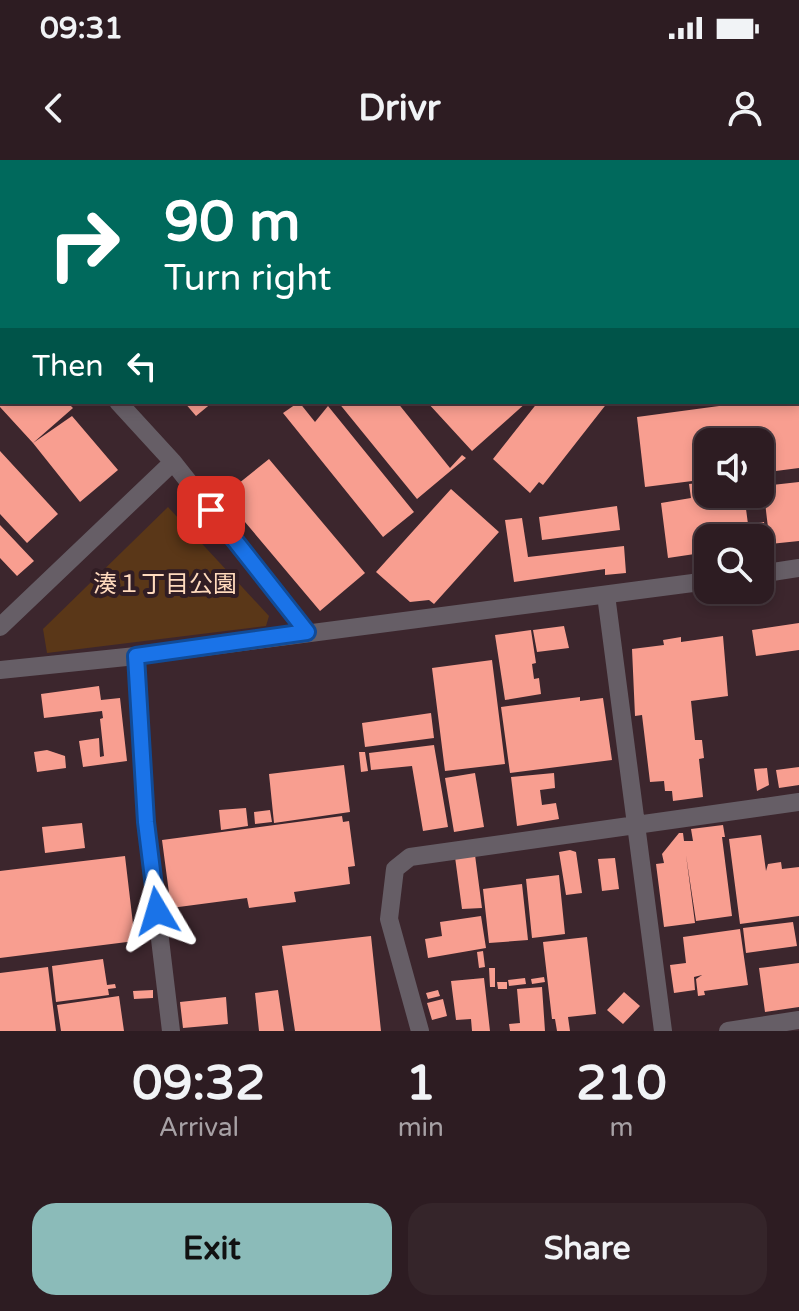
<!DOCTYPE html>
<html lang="en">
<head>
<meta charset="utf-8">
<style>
	body { margin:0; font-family:"Varela Round","Noto Sans JP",sans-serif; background:#35252a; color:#f1f3f6; height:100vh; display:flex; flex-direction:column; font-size:30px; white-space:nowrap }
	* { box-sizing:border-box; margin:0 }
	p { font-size:26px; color:#a7a1a5 }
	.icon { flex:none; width:44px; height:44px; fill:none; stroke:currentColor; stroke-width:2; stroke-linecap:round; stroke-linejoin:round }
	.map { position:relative; height:871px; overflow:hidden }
	.panel { display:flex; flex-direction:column; background:#2d1c22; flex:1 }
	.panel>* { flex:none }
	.top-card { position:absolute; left:0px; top:0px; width:800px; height:244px; box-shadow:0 4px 12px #0003,0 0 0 2px #483a40; background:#00695c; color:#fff; overflow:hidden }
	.tools { position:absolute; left:694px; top:268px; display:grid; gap:16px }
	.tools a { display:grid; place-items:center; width:80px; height:80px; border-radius:16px; background:#2d1c22; box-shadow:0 4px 12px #0003,0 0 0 2px #483a40; font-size:40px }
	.pin { position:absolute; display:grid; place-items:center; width:68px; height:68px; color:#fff; margin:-34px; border-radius:16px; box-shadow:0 4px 12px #0006 }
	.me { position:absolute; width:88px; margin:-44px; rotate:353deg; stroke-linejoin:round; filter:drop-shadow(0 0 6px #0008) }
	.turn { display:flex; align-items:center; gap:28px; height:168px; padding:0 32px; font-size:36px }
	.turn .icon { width:104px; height:104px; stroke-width:2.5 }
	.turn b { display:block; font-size:56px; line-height:68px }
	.then { display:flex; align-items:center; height:76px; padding:0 32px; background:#0003; gap:16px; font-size:30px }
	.eta { display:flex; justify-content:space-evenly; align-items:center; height:136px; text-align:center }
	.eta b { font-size:48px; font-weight:700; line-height:56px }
	.action { display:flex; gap:16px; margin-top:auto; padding:16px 32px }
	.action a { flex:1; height:92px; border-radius:24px; background:#8bbbb9; color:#111; font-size:32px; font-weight:700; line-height:92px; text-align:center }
	.action a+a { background:#35252a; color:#f1f3f6 }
	.status { display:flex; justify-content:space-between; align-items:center; height:56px; padding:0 40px; background:#2d1c22; direction:ltr }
	.status svg { height:22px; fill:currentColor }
	header { display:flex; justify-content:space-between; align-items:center; height:104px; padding:0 32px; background:#2d1c22; font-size:36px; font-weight:700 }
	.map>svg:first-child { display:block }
	.green { fill:#5a3718 }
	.building { fill:#f89e90 }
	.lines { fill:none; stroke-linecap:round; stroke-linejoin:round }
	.minor { stroke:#665e66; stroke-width:18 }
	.route-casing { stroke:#114b97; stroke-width:20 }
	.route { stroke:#1a73e8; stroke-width:14 }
	.labels { text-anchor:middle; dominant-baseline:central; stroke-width:8; stroke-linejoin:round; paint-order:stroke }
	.park-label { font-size:24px; fill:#ffdabd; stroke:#311d24 }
</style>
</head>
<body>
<div class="status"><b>09:31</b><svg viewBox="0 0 49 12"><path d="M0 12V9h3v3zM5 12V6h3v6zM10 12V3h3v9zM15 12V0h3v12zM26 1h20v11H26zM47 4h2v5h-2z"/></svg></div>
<header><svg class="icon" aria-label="back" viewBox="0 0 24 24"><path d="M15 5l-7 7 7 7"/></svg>Drivr<svg class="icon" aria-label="person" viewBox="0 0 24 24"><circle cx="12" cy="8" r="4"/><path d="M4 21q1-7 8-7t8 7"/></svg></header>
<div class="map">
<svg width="799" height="871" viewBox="0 0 799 871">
	<rect width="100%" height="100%" fill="#3c262d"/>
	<path class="green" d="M 168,347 L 269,456 L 266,466 L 47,493 L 43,469 Z"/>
	<path class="building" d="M 0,242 L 67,242 L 73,248 L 33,283 L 0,247 Z
		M 184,242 L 213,242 L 196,256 Z
		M 299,242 L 315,262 L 328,246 L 414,352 L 383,377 L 283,253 Z
		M 338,242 L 397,242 L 450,308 L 462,295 L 466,298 L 417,339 Z
		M 427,242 L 527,242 L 472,291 Z
		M 538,242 L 608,242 L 543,325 L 539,322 L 530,333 L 493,299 Z
		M 732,242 L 799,242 L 799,308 L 760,313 L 760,282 L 708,282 L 708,319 L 645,327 L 637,257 L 734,244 Z
		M 72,256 L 118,310 L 80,342 L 33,283 Z
		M 0,291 L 58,354 L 27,383 L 0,354 Z
		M 269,299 L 365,413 L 320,451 L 223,336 Z
		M 708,322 L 708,334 L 744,334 L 748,364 L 764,362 L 766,384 L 760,385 L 760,378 L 708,378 L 708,392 L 668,398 L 661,343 L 691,338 L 689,324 Z
		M 799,322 L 799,381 L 770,384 L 763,326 Z
		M 451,329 L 499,372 L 434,444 L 429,440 L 410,442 L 376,412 Z
		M 617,346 L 620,370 L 542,380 L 539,357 Z
		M 522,358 L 528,397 L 624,386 L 626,413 L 605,415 L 605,409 L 514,422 L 505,360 Z
		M 0,365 L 34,401 L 17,416 L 0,398 Z
		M 799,463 L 799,490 L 756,496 L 752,470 Z
		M 564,466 L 569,488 L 537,492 L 533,470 Z
		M 531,470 L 536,503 L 532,504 L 534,519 L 539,518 L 541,534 L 505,540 L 495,475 Z
		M 723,476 L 728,536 L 691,541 L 695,580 L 702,580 L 704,598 L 699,599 L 703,637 L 673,641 L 672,631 L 665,631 L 664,621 L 650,622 L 642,555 L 635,556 L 632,489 L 664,485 L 663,480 L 681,477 L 681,482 Z
		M 492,500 L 505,604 L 445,611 L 432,508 Z
		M 99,526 L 101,540 L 120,538 L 127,601 L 83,607 L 79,581 L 99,578 L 100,597 L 104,596 L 100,559 L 103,558 L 102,551 L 44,558 L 41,534 Z
		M 580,537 L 580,541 L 603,538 L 612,600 L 510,613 L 501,547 Z
		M 431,553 L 434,578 L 365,587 L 362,563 Z
		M 434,585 L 448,667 L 423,671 L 412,606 L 371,610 L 369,593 Z
		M 47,590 L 65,596 L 66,608 L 37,612 L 34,592 Z
		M 359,592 L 365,592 L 368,611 L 361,612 Z
		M 344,605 L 350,652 L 274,663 L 269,614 Z
		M 799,607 L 799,625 L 779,628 L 776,610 Z
		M 767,608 L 769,625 L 757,631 L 754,609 Z
		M 475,613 L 484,667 L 454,672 L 445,618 Z
		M 554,613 L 555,628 L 540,630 L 542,645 L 556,643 L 559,659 L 517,666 L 511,617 Z
		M 246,648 L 248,666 L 221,670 L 219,650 Z
		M 270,650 L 272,662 L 255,664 L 254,652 Z
		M 342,656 L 343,662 L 349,661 L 355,706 L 348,707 L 350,724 L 294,732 L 296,742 L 249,748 L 247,738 L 171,748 L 162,680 Z
		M 82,663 L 85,688 L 45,693 L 42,667 Z
		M 723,665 L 725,677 L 722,677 L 732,756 L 696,761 L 686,695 L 695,763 L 664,767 L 656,704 L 664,703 L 662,694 L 679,673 L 683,673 L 684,681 L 693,681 L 691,669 Z
		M 761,675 L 766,711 L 768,704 L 781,702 L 782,709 L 799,707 L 799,756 L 740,764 L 729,679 Z
		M 570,690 L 576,692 L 582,733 L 566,735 L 559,692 Z
		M 475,695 L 482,748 L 462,749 L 455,697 Z
		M 125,696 L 135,781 L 0,798 L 0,711 Z
		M 615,698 L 619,729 L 602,731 L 598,699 Z
		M 559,715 L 565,774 L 532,778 L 526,719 Z
		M 522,724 L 528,780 L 489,783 L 483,729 Z
		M 481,756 L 486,788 L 428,798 L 425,779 L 442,776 L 440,762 Z
		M 793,762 L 797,786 L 746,793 L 743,768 Z
		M 740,769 L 748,825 L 704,831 L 705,835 L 698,836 L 696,819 L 702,815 L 694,817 L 695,830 L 674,833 L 670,805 L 686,803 L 683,777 Z
		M 371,776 L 381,871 L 295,871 L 282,786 Z
		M 587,777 L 596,854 L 568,857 L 570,871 L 557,871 L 555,859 L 552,859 L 543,782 Z
		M 483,791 L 485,807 L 479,808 L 477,792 Z
		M 103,799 L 107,825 L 115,824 L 116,828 L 108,829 L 109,835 L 56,842 L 52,806 Z
		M 799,803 L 799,847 L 765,852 L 759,808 Z
		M 48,807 L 56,871 L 0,871 L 0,813 Z
		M 489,808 L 495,808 L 495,827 L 490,827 Z
		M 544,817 L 545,822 L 532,824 L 531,819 Z
		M 484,818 L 490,871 L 472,871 L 471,859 L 456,860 L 451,821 Z
		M 525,818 L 526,824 L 509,826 L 508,820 Z
		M 497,822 L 507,822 L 507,829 L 498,829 Z
		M 542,827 L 545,871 L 510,871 L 509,864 L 520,863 L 517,829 Z
		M 153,830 L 153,838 L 134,839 L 133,831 Z
		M 278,830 L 284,871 L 259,871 L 255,833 Z
		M 438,830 L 440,836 L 428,839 L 426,833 Z
		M 624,832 L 640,846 L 623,864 L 607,850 Z
		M 119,836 L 124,871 L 61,871 L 57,845 Z
		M 226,837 L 228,864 L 183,868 L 180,842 Z
		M 443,839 L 447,856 L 432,860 L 427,843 Z"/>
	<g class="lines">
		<path class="minor" d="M 0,114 L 2,116
			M 118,242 L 173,302 L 307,472
			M 760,414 L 799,408
			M 606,435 L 663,871
			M 0,467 L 173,302
			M 136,496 L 146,662 L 171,871
			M 0,510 L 136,496 L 708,421
			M 420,871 L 389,759 L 395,709 L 410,697 L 799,642
			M 728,871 L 799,860"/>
	</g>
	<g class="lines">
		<g class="route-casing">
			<path id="route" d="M 157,751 L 146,662 L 136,496 L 307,472 L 211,350"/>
		</g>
		<use href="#route" class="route"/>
	</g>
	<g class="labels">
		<g class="park-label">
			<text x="165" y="424">湊１丁目公園</text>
		</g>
	</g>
</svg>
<div class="tools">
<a><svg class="icon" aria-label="sound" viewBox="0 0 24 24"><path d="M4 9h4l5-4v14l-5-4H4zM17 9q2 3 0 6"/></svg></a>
<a><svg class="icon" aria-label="search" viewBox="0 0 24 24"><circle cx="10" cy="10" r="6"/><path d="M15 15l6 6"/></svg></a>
</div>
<div class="pin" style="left:211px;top:350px;background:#d93025"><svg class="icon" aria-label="arrive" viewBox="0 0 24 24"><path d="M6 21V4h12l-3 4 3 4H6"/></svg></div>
<svg class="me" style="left:157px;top:751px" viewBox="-20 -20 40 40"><path d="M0-17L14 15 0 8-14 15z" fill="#1a73e8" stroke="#fff" stroke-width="4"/></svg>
<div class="top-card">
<div class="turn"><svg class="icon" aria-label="right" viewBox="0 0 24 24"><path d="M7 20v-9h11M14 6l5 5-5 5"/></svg><div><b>90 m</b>Turn right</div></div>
<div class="then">Then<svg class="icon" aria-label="left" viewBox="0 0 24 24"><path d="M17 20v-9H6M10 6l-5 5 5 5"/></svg></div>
</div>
</div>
<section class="panel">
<div class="eta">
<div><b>09:32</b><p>Arrival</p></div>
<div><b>1</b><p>min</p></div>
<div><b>210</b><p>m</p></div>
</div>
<div class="action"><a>Exit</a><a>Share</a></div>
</section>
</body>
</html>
